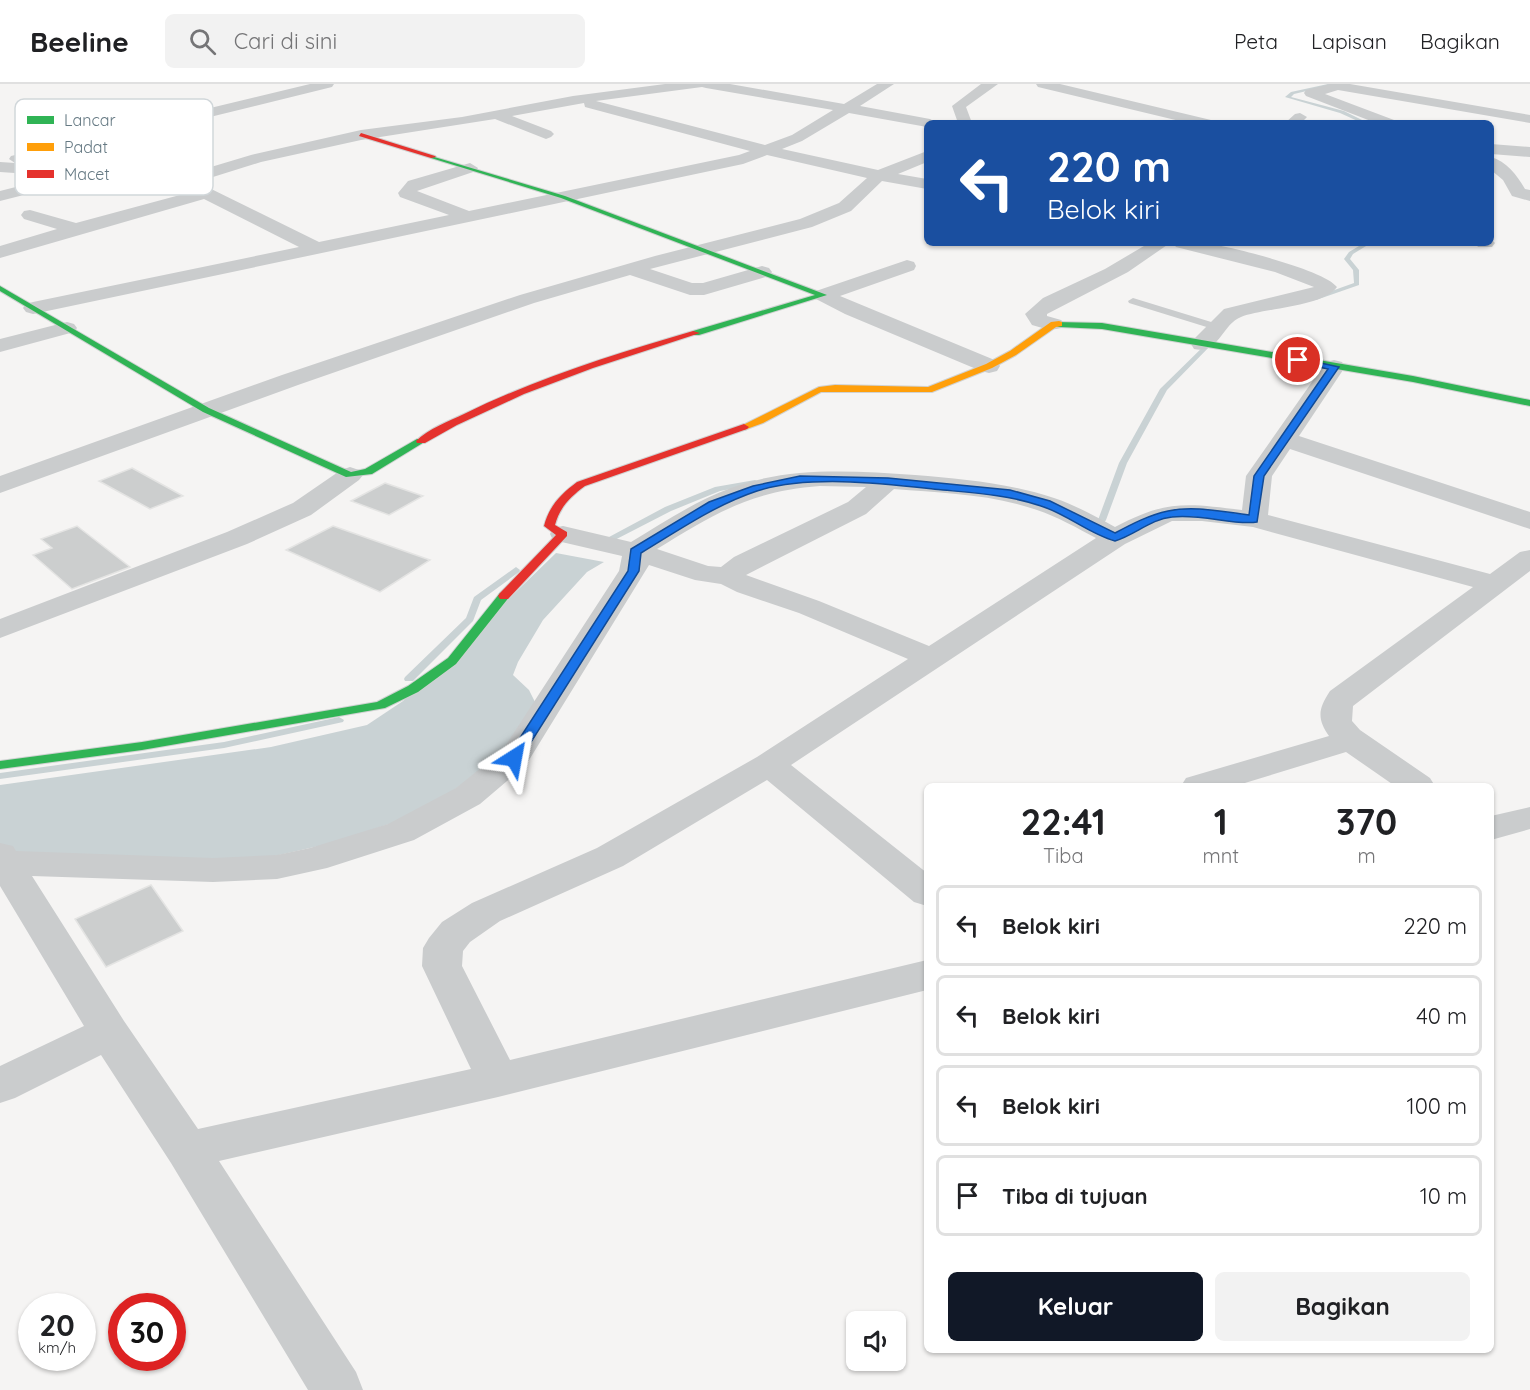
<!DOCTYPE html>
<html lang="id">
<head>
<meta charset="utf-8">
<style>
	body { margin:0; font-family:Quicksand,sans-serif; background:#f2f2f2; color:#202124; height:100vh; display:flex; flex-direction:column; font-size:22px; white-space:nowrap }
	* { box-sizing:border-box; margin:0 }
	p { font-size:20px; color:#757577 }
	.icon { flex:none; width:33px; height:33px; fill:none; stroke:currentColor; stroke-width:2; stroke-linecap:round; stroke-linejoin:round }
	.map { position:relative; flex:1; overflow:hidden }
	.sheet { position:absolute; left:924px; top:699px; width:570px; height:570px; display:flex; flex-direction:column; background:#fff; border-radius:9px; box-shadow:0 2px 4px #0004 }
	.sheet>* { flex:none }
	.guide { position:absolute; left:924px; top:36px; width:570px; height:126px; border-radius:9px; box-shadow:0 2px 4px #0004; background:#1a4fa0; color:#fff; overflow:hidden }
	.buttons { position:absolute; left:846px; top:1227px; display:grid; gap:12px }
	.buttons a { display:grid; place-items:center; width:60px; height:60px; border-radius:9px; background:#fff; box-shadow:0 2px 4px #0004; font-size:30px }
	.speed { position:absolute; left:18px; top:1209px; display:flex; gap:12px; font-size:30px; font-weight:700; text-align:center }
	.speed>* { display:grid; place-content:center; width:78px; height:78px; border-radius:50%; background:#fff; box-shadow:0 2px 4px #0004; line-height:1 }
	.speed small { font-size:15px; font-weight:400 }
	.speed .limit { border:9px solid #d22; background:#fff; color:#111 }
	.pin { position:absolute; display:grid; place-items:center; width:51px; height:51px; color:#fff; margin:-26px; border:3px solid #fff; border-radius:50%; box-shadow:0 2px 6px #0007 }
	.me { position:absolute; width:66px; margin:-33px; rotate:34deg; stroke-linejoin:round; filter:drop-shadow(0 0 4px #0008) }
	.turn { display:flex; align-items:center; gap:21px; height:126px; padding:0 24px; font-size:27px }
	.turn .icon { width:78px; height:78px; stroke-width:2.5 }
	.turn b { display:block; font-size:42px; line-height:51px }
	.eta { display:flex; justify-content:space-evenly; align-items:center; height:102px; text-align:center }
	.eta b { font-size:36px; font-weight:700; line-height:42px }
	.primary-button { display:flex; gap:12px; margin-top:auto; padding:12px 24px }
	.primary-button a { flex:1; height:69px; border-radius:9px; background:#111827; color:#fff; font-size:24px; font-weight:700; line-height:69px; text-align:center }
	.primary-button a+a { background:#f2f2f2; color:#202124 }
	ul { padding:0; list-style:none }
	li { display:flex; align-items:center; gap:18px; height:81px; margin:0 12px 9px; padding:0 12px; border:3px solid #e0e0e0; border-radius:9px }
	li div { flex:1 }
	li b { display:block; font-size:22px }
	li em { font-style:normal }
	header { display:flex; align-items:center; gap:36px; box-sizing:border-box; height:84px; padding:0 30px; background:#fff; border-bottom:2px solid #e0e0e0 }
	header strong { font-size:28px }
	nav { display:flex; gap:33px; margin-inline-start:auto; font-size:21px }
	.search { width:420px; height:54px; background:#f2f2f2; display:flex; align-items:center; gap:15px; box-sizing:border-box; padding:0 21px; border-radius:9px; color:#757577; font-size:22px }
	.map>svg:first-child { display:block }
	.water { fill:#c9d2d4 }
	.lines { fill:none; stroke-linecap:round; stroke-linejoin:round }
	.stream { fill:#c9d2d4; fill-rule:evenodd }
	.building { fill:#cccece; stroke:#e4e4e3; stroke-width:1.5 }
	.fast-casing { stroke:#d0d2d2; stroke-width:2 }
	.slow-casing { stroke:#d0d2d2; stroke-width:2 }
	.jam-casing { stroke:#d0d2d2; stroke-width:2 }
	.lane { fill:#cacccd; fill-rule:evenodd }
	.street { fill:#cacccd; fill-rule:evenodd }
	.fast { fill:#30b455; fill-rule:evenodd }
	.slow { fill:#ff9f0a; fill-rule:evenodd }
	.jam { fill:#e5322d; fill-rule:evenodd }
	.route { fill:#1a73e8; stroke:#114b97; stroke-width:1.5 }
	.key { fill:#fff; stroke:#d1d7da; stroke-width:1.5 }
	.key-label { font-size:16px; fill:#657983 }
</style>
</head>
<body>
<header>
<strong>Beeline</strong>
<div class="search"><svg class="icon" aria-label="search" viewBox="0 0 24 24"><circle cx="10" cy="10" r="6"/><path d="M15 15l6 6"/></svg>Cari di sini</div>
<nav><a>Peta</a><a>Lapisan</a><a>Bagikan</a></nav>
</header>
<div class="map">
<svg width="1530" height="1306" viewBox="0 0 1530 1306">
	<rect width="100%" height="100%" fill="#f5f4f3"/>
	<path class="water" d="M 556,469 L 604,478 L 587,488 L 543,536 L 518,578 L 513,591 L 529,606 L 535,618 L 504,669 L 446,712 L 404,735 L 332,759 L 257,776 L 0,771 L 0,701 L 271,663 L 367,641 L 403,617 Z"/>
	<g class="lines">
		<path class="stream" d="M 1328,0 L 1336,0 L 1294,10 L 1291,13 L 1344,27 L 1368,39 L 1362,39 L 1340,29 L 1285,13 L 1291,8 Z
			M 1364,159 L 1371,159 L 1353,170 L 1350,175 L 1359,186 L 1359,201 L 1316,216 L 1312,216 L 1312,214 L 1354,199 L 1353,186 L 1344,175 L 1349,168 Z
			M 1210,256 L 1215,257 L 1167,306 L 1127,379 L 1106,436 L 1102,442 L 1087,443 L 1087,439 L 1096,438 L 1098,436 L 1119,379 L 1160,305 Z
			M 755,396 L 759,398 L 758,400 L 720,407 L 671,427 L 603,462 L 600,463 L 596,460 L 665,423 L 715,403 Z
			M 516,483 L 520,486 L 519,488 L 481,516 L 473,537 L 413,597 L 405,597 L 404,595 L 405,593 L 466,534 L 474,513 Z
			M 339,633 L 344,636 L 343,638 L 224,664 L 0,695 L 0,689 L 224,658 Z"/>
	</g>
	<path class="building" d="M 132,384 L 183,412 L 150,425 L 99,397 Z
		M 385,399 L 423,412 L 389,431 L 351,417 Z
		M 77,442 L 130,483 L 72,505 L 33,471 L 52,464 L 41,455 Z
		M 333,442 L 430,476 L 380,508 L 286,466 Z
		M 151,801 L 183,847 L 106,883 L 75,835 Z"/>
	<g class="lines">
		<g class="fast-casing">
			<path id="fast" d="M 431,72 L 565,112 L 827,211 L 699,251 L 693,251 L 693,247 L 815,211 L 561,114 L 431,74 Z
				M 0,202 L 209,324 L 351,388 L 365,385 L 417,355 L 425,355 L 426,357 L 372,390 L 346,393 L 203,328 L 0,207 Z
				M 1056,238 L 1102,239 L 1413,292 L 1530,316 L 1530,322 L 1413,298 L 1102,245 L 1059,243 L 1056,242 Z
				M 504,508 L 510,512 L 456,580 L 418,608 L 385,624 L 142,666 L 0,685 L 0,677 L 142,658 L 377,618 L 408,602 L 448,574 L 500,509 Z"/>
		</g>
		<g class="slow-casing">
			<path id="slow" d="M 1059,237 L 1062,238 L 1062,242 L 1056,243 L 1016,271 L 992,284 L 932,308 L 821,308 L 763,339 L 744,346 L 739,343 L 819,303 L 835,301 L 928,303 L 986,280 L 1010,267 L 1051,238 Z"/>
		</g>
		<g class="jam-casing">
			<path id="jam" d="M 361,49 L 435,72 L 436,73 L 431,74 L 359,52 Z
				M 693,247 L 700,249 L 593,284 L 524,310 L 457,341 L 425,359 L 417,359 L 416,357 C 428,345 449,337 464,330 C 537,294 615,270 693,247 Z
				M 744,340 L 749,343 L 747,345 L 585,402 C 570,413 560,423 555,441 L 567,448 L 567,452 L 508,515 L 500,515 L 498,512 L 500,509 L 556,451 L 544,442 C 549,422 561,410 577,398 Z"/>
		</g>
		<path class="lane" d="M 1133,214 L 1221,241 L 1223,243 L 1217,246 L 1213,245 L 1129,219 L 1128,217 Z"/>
		<path class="street" d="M 310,0 L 334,0 L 332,3 L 18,80 L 181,92 L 251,71 L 361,46 L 462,33 L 573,12 L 665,0 L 730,0 L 844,20 L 877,0 L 894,0 L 860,22 L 930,35 L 937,39 L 927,39 L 927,43 L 849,29 L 802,57 L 782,65 L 878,86 L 927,67 L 927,78 L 898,90 L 927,95 L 927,105 L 882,97 L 851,127 L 812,143 L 650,185 L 692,199 L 703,199 L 762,182 L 769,184 L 772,188 L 769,192 L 704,211 L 690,211 L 630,191 L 534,219 L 298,301 L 0,409 L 0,392 L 282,291 L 520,211 L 655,172 L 800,135 L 839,119 L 867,94 L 767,71 L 743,80 L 33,230 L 26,228 L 23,224 L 26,220 L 33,218 L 299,163 L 204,115 L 0,174 L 0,162 L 57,145 L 24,135 L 21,131 L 24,127 L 30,126 L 76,139 L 191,108 L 179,102 L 64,93 L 69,97 L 67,100 L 0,117 L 0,107 L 59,92 L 0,88 L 0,78 L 15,79 L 9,75 L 11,72 ZM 702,3 L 706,4 L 833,26 L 792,51 L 765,61 L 596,17 ZM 584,19 L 585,23 L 750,67 L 739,71 L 469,127 L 417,107 L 476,87 L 478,84 L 470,79 L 408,97 L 398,109 L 400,113 L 449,131 L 319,158 L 197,98 L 261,78 L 361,56 L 495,35 L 546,55 L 551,53 L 554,50 L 551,47 L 512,32 Z
			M 981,0 L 998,0 L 966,23 L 972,39 L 958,39 L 952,22 Z
			M 1036,0 L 1060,0 L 1211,36 L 1213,39 L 1188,39 L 1038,3 Z
			M 1330,0 L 1350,0 L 1530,31 L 1530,39 L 1338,6 L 1325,10 L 1394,36 L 1396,39 L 1376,39 L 1306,12 L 1304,9 L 1306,6 Z
			M 1300,29 L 1307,33 L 1301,39 L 1285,39 L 1295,30 Z
			M 1491,60 L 1530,63 L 1530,73 L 1491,70 Z
			M 1491,73 C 1506,77 1517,91 1525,105 L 1530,106 L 1530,117 L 1512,112 L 1503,96 L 1491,86 Z
			M 1491,155 L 1495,159 L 1492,163 L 1478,163 L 1475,159 L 1491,159 Z
			M 1149,159 L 1170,159 L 1128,188 L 1047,230 L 1047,232 L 1061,236 L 1064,240 L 1061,244 C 1051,247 1042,244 1032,241 L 1025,230 L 1043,214 L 1105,185 Z
			M 1173,159 C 1183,159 1195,158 1205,159 C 1229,162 1325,186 1337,203 C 1323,223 1264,224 1241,233 C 1222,240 1219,271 1194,265 L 1191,260 L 1194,255 L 1224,225 L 1314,203 L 1275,188 L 1176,163 Z
			M 907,176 L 914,178 L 916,182 L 914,186 L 840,212 L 997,277 L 1000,282 L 997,287 L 989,289 L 981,287 L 845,230 L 816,215 L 813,211 L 816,207 Z
			M 67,238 L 74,240 L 77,244 L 74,248 L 0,268 L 0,255 Z
			M 1334,276 L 1342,278 L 1345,283 L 1299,352 L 1530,428 L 1530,445 L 1290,365 L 1272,392 L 1268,431 L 1490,490 L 1520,468 L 1530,466 L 1530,487 L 1353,622 L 1352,637 L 1360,646 L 1430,694 L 1435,702 L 1395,702 L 1346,668 L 1235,702 L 1181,702 L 1186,694 L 1329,652 C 1317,635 1318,625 1330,607 L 1473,503 L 1253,443 L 1202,437 L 1172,437 L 1125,460 L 791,681 L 927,789 L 927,822 L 914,818 L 767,696 L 623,782 L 500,837 L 470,858 L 463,867 L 462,882 L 510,976 L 927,876 L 927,906 L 498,1013 L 219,1077 L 356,1288 L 363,1306 L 308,1306 L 171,1079 L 101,971 L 15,1014 L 0,1019 L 0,982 L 84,942 L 0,802 L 0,759 L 13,762 L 16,767 L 213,774 L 277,771 L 310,764 L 388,740 L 456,704 L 502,667 L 619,487 L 622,472 L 553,456 L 550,450 L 553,444 L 563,442 L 631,458 C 663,439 695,417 731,404 C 790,382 853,387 915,391 C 962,395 1009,399 1054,414 C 1075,421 1095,432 1115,443 C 1166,416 1186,419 1242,426 L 1246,392 L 1326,278 ZM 820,402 L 866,403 L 848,418 L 734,473 L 721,483 L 708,482 L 657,465 C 714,430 751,407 820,402 ZM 894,405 C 941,409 992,410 1037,426 C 1058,433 1077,444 1096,454 L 929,562 L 819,517 L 746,491 L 866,430 ZM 649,481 L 695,496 L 721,500 L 737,508 L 799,529 L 908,575 L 757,673 L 597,764 L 472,819 L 442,838 L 429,854 L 423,864 L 422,882 L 471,985 L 198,1045 L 124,937 L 32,792 L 213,798 L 277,795 L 327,784 L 414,756 L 480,720 L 526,681 Z
			M 350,383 L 359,386 L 363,391 L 359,396 L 311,431 L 247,460 L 0,554 L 0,535 L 227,448 L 293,419 L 341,386 Z
			M 1530,723 L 1530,745 L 1491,756 L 1491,732 Z"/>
		<use href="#fast" class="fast"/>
		<use href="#slow" class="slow"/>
		<use href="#jam" class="jam"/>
	</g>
	<path class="route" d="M 1298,274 L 1339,283 L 1264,392 L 1257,438 C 1235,442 1200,429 1172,433 C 1151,435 1135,451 1115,457 C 1089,450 1067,430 1041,422 C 1009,411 976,409 943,406 C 887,400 811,390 757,407 C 715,421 679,446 641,469 L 639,487 L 521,674 L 514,678 L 507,674 L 628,487 L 631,465 L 709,418 L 753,402 L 800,392 L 888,394 L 1010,406 L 1050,417 L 1115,449 C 1132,440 1149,431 1168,427 C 1194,421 1223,428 1249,431 L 1254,392 L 1328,285 L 1295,278 L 1293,276 Z"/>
	<rect x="15" y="15" width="198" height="96" rx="9" class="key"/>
	<rect x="27" y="32" width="27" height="8" fill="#30b455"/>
	<rect x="27" y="59" width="27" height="8" fill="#ff9f0a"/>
	<rect x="27" y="86" width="27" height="8" fill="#e5322d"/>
	<g class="key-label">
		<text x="64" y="42">Lancar</text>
		<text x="64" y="69">Padat</text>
		<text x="64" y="96">Macet</text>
	</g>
</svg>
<div class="buttons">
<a><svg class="icon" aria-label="sound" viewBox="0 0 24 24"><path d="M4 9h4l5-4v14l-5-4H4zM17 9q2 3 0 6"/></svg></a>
</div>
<div class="speed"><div>20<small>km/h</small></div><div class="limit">30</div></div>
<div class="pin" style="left:1298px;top:276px;background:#d93025"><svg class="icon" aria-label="arrive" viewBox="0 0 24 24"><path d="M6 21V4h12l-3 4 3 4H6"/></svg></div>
<svg class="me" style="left:514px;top:674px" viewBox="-20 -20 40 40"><path d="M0-17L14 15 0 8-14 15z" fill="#1a73e8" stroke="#fff" stroke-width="4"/></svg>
<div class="guide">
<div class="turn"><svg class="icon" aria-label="left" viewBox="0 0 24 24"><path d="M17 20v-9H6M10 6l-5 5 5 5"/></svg><div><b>220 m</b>Belok kiri</div></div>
</div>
<section class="sheet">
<div class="eta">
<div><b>22:41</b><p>Tiba</p></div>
<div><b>1</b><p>mnt</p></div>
<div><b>370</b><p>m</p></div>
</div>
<ul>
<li><svg class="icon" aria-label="left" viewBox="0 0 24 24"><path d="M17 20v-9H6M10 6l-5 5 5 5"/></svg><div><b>Belok kiri</b></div><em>220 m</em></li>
<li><svg class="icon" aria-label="left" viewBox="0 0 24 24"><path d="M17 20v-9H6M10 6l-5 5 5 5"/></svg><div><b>Belok kiri</b></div><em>40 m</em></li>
<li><svg class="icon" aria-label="left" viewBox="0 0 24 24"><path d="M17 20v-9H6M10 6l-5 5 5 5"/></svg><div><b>Belok kiri</b></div><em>100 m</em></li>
<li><svg class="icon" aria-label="arrive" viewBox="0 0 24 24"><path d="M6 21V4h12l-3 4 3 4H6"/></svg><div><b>Tiba di tujuan</b></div><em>10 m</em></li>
</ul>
<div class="primary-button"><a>Keluar</a><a>Bagikan</a></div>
</section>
</div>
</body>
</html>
